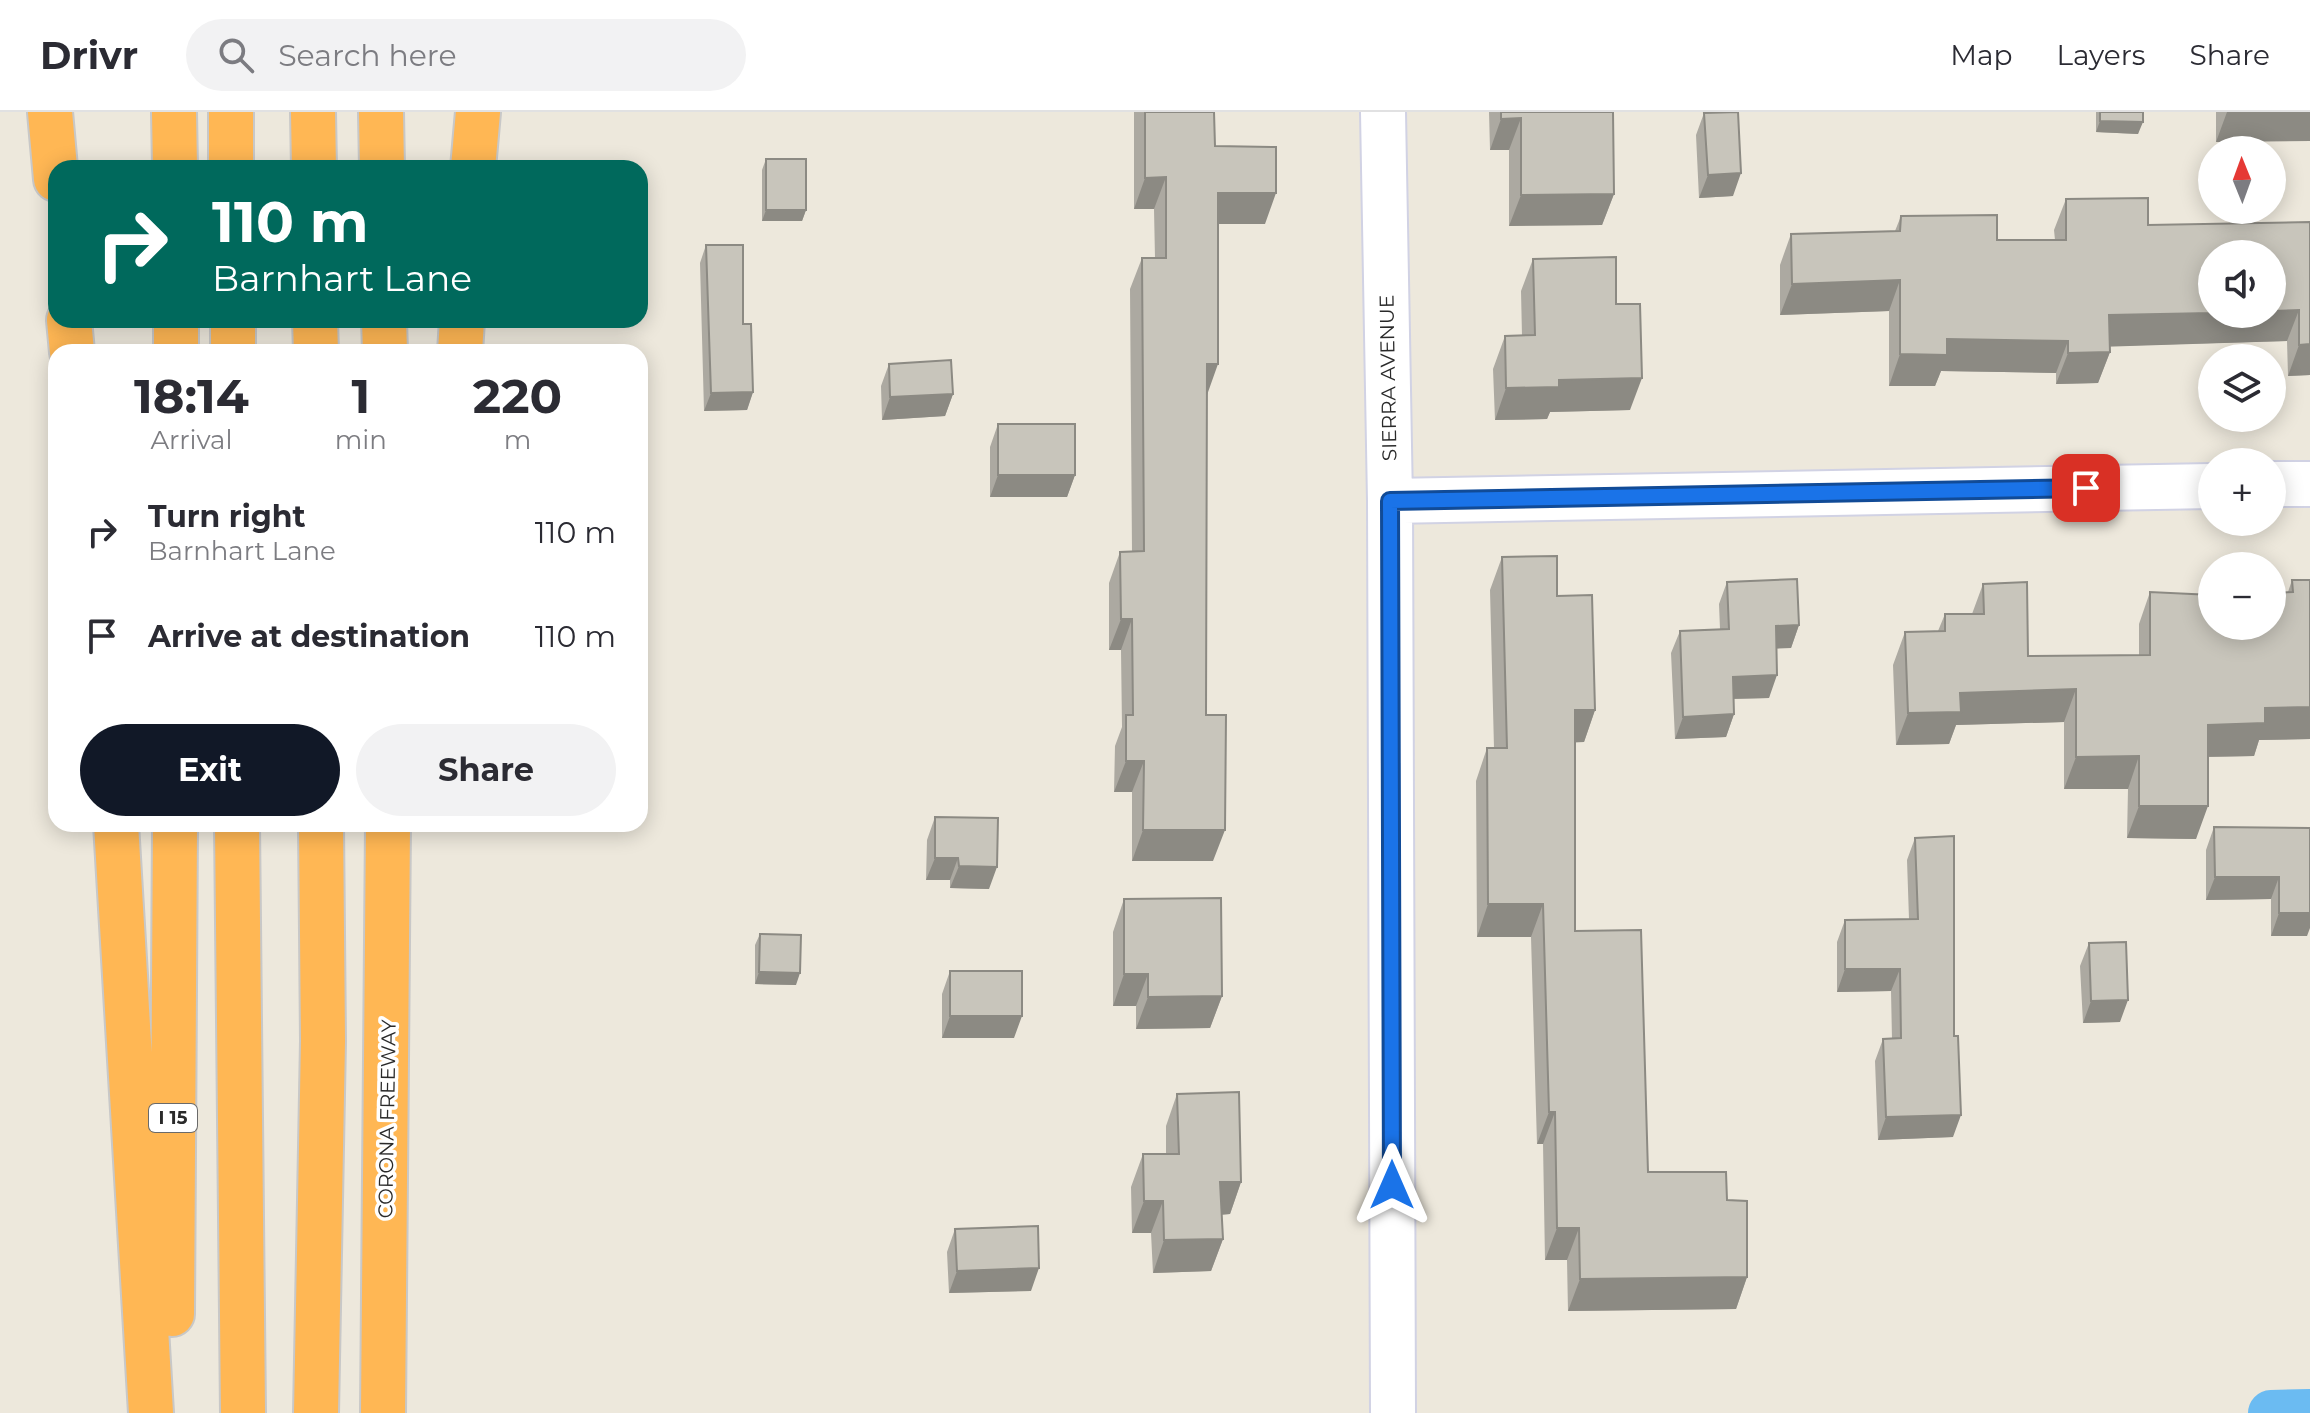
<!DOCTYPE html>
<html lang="en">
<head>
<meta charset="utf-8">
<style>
	body { margin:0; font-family:Montserrat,sans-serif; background:#f2f2f3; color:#2b2b33; height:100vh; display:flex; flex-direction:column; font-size:30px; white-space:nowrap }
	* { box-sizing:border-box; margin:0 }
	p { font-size:26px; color:#7c7c81 }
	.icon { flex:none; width:44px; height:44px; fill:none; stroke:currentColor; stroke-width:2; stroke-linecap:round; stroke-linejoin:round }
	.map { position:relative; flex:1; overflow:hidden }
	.sheet { position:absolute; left:48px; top:232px; width:600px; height:488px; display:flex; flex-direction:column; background:#fff; border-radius:24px; box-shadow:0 4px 20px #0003 }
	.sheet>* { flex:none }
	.guide { position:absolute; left:48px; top:48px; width:600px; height:168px; border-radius:24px; box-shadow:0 4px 20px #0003; background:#00695c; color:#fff; overflow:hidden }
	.needle { width:52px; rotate:359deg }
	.tools { position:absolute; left:2198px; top:24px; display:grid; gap:16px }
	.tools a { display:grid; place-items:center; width:88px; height:88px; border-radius:50%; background:#fff; box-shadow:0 4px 20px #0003; font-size:40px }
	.pin { position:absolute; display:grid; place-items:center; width:68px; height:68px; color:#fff; margin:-34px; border-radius:16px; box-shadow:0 4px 12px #0006 }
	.me { position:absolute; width:88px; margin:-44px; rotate:0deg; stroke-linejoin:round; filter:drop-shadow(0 0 6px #0008) }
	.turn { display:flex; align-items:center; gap:28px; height:168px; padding:0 32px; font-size:36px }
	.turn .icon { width:104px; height:104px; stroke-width:2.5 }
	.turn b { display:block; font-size:56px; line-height:68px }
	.eta { display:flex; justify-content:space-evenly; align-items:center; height:136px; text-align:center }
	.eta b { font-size:48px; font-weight:700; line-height:56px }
	.button { display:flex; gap:16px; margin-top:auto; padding:16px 32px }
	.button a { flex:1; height:92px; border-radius:48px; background:#111827; color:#fff; font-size:32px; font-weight:700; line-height:92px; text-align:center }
	.button a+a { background:#f2f2f3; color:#2b2b33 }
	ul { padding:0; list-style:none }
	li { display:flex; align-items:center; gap:24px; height:104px; padding:0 32px }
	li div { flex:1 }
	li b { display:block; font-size:30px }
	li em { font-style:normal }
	header { display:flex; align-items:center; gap:48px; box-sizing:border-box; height:112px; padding:0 40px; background:#fff; border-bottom:2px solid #e1e1e2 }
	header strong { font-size:38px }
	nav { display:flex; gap:44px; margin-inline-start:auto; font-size:28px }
	.search { width:560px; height:72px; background:#f2f2f3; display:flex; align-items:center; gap:20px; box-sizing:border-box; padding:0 28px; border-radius:44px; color:#7c7c81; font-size:30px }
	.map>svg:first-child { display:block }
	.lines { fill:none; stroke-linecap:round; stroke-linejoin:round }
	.canal { stroke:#6bbbf2; stroke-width:46 }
	.minor-casing { stroke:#d1d2e4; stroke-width:48 }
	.highway-casing { stroke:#c8c8c8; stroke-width:48 }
	.minor { stroke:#fff; stroke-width:44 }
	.highway { stroke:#ffb754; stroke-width:44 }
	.wall { fill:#aca9a1 }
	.shaded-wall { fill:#8c8a83 }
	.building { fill:#c8c5bb; stroke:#8c8a83; stroke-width:2 }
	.route-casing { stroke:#114b97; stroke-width:20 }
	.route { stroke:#1a73e8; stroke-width:14 }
	.labels { text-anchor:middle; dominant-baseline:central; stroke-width:7; stroke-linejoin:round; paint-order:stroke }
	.shield { fill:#fff; stroke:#6a6a6a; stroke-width:2 }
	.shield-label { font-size:18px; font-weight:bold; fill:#2a2a2a }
	.street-label { font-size:20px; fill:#2a2a2a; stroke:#fff }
</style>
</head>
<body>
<header>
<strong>Drivr</strong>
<div class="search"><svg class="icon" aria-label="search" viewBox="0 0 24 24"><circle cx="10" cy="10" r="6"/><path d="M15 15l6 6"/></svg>Search here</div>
<nav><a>Map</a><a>Layers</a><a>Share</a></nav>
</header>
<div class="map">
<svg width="2310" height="1301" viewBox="0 0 2310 1301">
	<rect width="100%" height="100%" fill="#ede8dc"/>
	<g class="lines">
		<path class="canal" d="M 2271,1301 L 2310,1300"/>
		<g class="minor-casing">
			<path id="minor" d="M 1383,0 L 1390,389 L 1393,1301
				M 2272,372 L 2310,372
				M 1390,389 L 2212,374"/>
		</g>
		<g class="highway-casing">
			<path id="highway" d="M 50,0 L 56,67
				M 174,0 L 175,56
				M 231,0 L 231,56
				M 313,0 L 314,56
				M 381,0 L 382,56
				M 473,56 L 478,0
				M 69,208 L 72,240
				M 176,208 L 176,240
				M 233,208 L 233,240
				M 315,208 L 316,240
				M 384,208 L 385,240
				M 460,240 L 462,208
				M 116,712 L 151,1301
				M 237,712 L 243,1301
				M 172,1202 L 175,712
				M 316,1301 L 323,929 L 321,712
				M 383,1301 L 388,712"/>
		</g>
		<use href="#minor" class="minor"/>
		<use href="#highway" class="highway"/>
	</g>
	<path class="wall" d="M 1134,0 L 1214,0 L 1215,34 L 1265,112 L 1218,112 L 1207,283 L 1206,603 L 1213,749 L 1132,749 L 1132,680 L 1114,680 L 1115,634 L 1122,615 L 1121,538 L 1109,538 L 1109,471 L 1120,440 L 1132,440 L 1130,177 L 1142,146 L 1155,146 L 1154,97 L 1134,97 Z
		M 1489,0 L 1613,0 L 1614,82 L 1602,113 L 1509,114 L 1509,38 L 1490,38 Z
		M 2096,0 L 2143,0 L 2138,22 L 2096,20 Z
		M 2216,0 L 2310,0 L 2216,30 Z
		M 1704,1 L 1733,84 L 1699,86 L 1696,23 Z
		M 766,47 L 806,98 L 802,109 L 762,109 L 762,58 Z
		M 2066,87 L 2148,113 L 2310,110 L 2310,263 L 2288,264 L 2287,229 L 2110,234 L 2110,240 L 2098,271 L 2056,272 L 2056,261 L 1941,259 L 1935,274 L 1889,274 L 1889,199 L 1780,203 L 1780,153 L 1791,122 L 1895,119 L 1901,104 L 1997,128 L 2055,128 L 2054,118 Z
		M 706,133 L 743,212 L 753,280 L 747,298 L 704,299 L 700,151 Z
		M 1533,147 L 1616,192 L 1630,298 L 1550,300 L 1547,307 L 1495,308 L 1493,257 L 1505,224 L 1522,224 L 1521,179 Z
		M 889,252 L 953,282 L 945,304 L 882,308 L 881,274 Z
		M 998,312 L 1075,363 L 1067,385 L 990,385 L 990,335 Z
		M 1502,445 L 1557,484 L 1595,598 L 1584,630 L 1575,630 L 1575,819 L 1648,1060 L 1727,1088 L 1747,1165 L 1736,1197 L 1568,1199 L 1567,1148 L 1545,1148 L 1543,1032 L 1537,1032 L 1531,825 L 1477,825 L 1476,669 L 1487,636 L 1494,636 L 1490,478 Z
		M 2292,468 L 2310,468 L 2310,627 L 2259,628 L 2254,644 L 2208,645 L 2196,727 L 2127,726 L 2128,677 L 2064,677 L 2064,610 L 1956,613 L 1949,632 L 1896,633 L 1893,553 L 1905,520 L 1938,519 L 1945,502 L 1972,502 L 1983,472 L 2028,544 L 2139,544 L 2139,512 L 2150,480 L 2212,483 L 2288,480 Z
		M 1727,470 L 1799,513 L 1791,536 L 1777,536 L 1769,586 L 1734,587 L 1734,602 L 1726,625 L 1675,627 L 1671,541 L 1680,519 L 1720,517 L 1719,492 Z
		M 935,705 L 989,777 L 950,776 L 950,768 L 926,768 L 927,728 Z
		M 2214,715 L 2310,716 L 2307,824 L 2271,824 L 2271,787 L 2206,788 L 2206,738 Z
		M 1915,726 L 1953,1025 L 1878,1028 L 1875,949 L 1883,927 L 1892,927 L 1891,879 L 1837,880 L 1837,830 L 1845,808 L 1909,807 L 1907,748 Z
		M 1124,787 L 1222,884 L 1210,916 L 1136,917 L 1136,894 L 1113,894 L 1113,820 Z
		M 760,822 L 796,873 L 755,872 L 755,833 Z
		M 2089,831 L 2120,910 L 2083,911 L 2080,854 Z
		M 950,859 L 1014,926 L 942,926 L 942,882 Z
		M 1177,982 L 1241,1070 L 1230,1102 L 1222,1103 L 1223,1127 L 1211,1159 L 1153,1161 L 1151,1121 L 1132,1121 L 1131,1075 L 1143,1042 L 1166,1042 L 1166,1014 Z
		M 955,1117 L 1031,1179 L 949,1181 L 947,1140 Z"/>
	<path class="shaded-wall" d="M 2227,0 L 2310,0 L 2310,29 L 2216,30 Z
		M 1521,6 L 1509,38 L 1490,38 L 1501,7 Z
		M 2100,9 L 2143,10 L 2138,22 L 2096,20 Z
		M 1741,61 L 1733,84 L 1699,86 L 1708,63 Z
		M 1166,65 L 1154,97 L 1134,97 L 1145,66 Z
		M 1218,81 L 1276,81 L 1265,112 L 1207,112 Z
		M 1614,82 L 1602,113 L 1509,114 L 1521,83 Z
		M 766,98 L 806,98 L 802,109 L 762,109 Z
		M 1900,168 L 1889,199 L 1780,203 L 1792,172 Z
		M 2299,198 L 2287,229 L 2098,235 L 2109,203 L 2212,201 L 2212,202 L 2272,202 L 2272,199 Z
		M 1947,227 L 2068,229 L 2056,261 L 1941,259 L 1935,274 L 1889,274 L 1900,242 Z
		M 2310,232 L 2310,263 L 2288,264 L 2299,233 Z
		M 2110,240 L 2098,271 L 2056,272 L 2068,241 Z
		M 1207,252 L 1218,252 L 1207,283 Z
		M 1642,266 L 1630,298 L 1550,300 L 1547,307 L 1495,308 L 1506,276 L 1559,268 Z
		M 753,280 L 747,298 L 704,299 L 711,281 Z
		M 953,282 L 945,304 L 882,308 L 890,285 Z
		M 998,363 L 1075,363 L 1067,385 L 990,385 Z
		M 1121,507 L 1132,507 L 1121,538 L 1109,538 Z
		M 1799,513 L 1791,536 L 1768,537 L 1776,514 Z
		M 1777,563 L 1769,586 L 1724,587 L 1733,565 Z
		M 2076,577 L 2064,610 L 1956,613 L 1949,632 L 1896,633 L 1908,601 L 1960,581 Z
		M 2310,595 L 2310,627 L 2259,628 L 2254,644 L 2196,645 L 2208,613 L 2265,596 Z
		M 1575,598 L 1595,598 L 1584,630 L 1563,631 Z
		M 1734,602 L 1726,625 L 1675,627 L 1683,605 Z
		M 2139,644 L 2128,677 L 2064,677 L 2076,645 Z
		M 1126,649 L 1144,649 L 1132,680 L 1114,680 Z
		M 2139,694 L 2208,694 L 2196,727 L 2127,726 Z
		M 1143,718 L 1225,718 L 1213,749 L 1132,749 Z
		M 935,746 L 958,746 L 950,768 L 926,768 Z
		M 959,754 L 997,755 L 989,777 L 950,776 Z
		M 2215,765 L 2279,765 L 2271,787 L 2206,788 Z
		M 1488,792 L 1543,792 L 1531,825 L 1477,825 Z
		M 2279,801 L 2310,801 L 2310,816 L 2307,824 L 2271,824 Z
		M 1845,857 L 1900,857 L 1891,879 L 1837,880 Z
		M 759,860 L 800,861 L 796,873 L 755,872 Z
		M 1124,862 L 1148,862 L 1136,894 L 1113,894 Z
		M 1222,884 L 1210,916 L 1136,917 L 1148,885 Z
		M 2128,888 L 2120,910 L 2083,911 L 2091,889 Z
		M 950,904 L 1022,904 L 1014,926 L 942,926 Z
		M 1549,1000 L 1555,1000 L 1543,1032 L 1537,1032 Z
		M 1961,1003 L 1953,1025 L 1878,1028 L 1886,1005 Z
		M 1220,1070 L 1241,1070 L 1230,1102 L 1209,1103 Z
		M 1144,1089 L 1163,1089 L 1151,1121 L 1132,1121 Z
		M 1557,1116 L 1579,1116 L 1567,1148 L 1545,1148 Z
		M 1223,1127 L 1211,1159 L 1153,1161 L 1164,1128 Z
		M 1039,1156 L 1031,1179 L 949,1181 L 957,1159 Z
		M 1747,1165 L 1736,1197 L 1568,1199 L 1580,1167 Z"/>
	<path class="building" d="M 1145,0 L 1214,0 L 1215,34 L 1276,35 L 1276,81 L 1218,81 L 1218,252 L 1207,252 L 1206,603 L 1226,603 L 1225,718 L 1143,718 L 1144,649 L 1126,649 L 1126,603 L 1133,603 L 1132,507 L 1121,507 L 1120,440 L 1144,439 L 1142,146 L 1166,146 L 1166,65 L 1145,66 Z
		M 1501,0 L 1613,0 L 1614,82 L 1521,83 L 1521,6 L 1501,7 Z
		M 1738,0 L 1741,61 L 1708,63 L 1704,1 Z
		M 2100,0 L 2143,0 L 2143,10 L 2100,9 Z
		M 766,47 L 806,47 L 806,98 L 766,98 Z
		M 2148,86 L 2148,113 L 2310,110 L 2310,232 L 2299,233 L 2299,198 L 2272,199 L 2272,142 L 2212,142 L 2212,201 L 2109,203 L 2110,240 L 2068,241 L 2068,229 L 1947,227 L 1947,243 L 1900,242 L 1900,168 L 1792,172 L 1791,122 L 1900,119 L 1901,104 L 1997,103 L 1997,128 L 2066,128 L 2066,87 Z
		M 706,133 L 743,133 L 743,212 L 751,212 L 753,280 L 711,281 Z
		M 1616,145 L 1616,192 L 1640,192 L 1642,266 L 1559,268 L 1559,275 L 1506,276 L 1505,224 L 1535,223 L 1533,147 Z
		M 951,248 L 953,282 L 890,285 L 889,252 Z
		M 998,312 L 1075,312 L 1075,363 L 998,363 Z
		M 1557,444 L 1557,484 L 1592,483 L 1595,598 L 1575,598 L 1575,819 L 1641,818 L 1648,1060 L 1726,1060 L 1727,1088 L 1747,1089 L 1747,1165 L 1580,1167 L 1579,1116 L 1557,1116 L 1555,1000 L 1549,1000 L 1543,792 L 1488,792 L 1487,636 L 1507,636 L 1502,445 Z
		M 1797,467 L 1799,513 L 1776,514 L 1777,563 L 1733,565 L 1734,602 L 1683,605 L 1680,519 L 1729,517 L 1727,470 Z
		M 2292,468 L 2310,468 L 2310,595 L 2265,596 L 2265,611 L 2208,613 L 2208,694 L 2139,694 L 2139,644 L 2076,645 L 2076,577 L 1960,581 L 1961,600 L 1908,601 L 1905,520 L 1945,519 L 1945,502 L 1984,502 L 1983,472 L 2027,470 L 2028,544 L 2150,543 L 2150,480 L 2212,483 L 2212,514 L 2272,514 L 2272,481 L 2293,480 Z
		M 935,705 L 998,706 L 997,755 L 959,754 L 958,746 L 935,746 Z
		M 2214,715 L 2310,716 L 2310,801 L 2279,801 L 2279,765 L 2215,765 Z
		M 1954,724 L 1954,924 L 1958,924 L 1961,1003 L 1886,1005 L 1883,927 L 1901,926 L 1900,857 L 1845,857 L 1845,808 L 1918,807 L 1915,726 Z
		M 1221,786 L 1222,884 L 1148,885 L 1148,862 L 1124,862 L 1124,787 Z
		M 760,822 L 801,823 L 800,861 L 759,860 Z
		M 2126,830 L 2128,888 L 2091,889 L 2089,831 Z
		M 950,859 L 1022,859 L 1022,904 L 950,904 Z
		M 1239,980 L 1241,1070 L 1220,1070 L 1223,1127 L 1164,1128 L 1163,1089 L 1144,1089 L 1143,1042 L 1179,1042 L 1177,982 Z
		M 1038,1114 L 1039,1156 L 957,1159 L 955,1117 Z"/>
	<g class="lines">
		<g class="route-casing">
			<path id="route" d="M 1392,1073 L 1390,389 L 2086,376"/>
		</g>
		<use href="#route" class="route"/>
	</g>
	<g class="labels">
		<rect class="shield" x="149" y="992" width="48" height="28" rx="6"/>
		<g class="shield-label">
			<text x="173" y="1006">I 15</text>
		</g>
		<g class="street-label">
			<text transform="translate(1388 266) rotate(-91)">SIERRA AVENUE</text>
			<text transform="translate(387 1007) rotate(-89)">CORONA FREEWAY</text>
		</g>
	</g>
</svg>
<div class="tools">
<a><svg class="needle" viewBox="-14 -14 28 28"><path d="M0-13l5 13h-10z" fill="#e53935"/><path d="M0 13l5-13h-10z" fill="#7c7c81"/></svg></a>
<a><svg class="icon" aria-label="sound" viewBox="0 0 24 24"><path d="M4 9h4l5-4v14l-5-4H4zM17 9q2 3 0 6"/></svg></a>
<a><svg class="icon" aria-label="layers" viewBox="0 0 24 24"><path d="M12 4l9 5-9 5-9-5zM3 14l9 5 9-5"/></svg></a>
<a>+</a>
<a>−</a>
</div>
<div class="pin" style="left:2086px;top:376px;background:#d93025"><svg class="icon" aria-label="arrive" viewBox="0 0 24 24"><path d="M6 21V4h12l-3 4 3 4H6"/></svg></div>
<svg class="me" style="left:1392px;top:1073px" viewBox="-20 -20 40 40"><path d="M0-17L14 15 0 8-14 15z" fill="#1a73e8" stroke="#fff" stroke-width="4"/></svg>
<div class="guide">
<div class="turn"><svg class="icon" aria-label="right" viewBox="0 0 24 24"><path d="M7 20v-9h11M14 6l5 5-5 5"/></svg><div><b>110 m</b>Barnhart Lane</div></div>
</div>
<section class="sheet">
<div class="eta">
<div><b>18:14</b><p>Arrival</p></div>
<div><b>1</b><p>min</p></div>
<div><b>220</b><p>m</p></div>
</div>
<ul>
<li><svg class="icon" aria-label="right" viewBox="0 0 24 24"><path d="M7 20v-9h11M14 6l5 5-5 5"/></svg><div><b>Turn right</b><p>Barnhart Lane</p></div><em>110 m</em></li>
<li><svg class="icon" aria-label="arrive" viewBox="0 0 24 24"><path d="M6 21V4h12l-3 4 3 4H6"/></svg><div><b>Arrive at destination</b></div><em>110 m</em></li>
</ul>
<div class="button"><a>Exit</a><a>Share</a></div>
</section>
</div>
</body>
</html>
